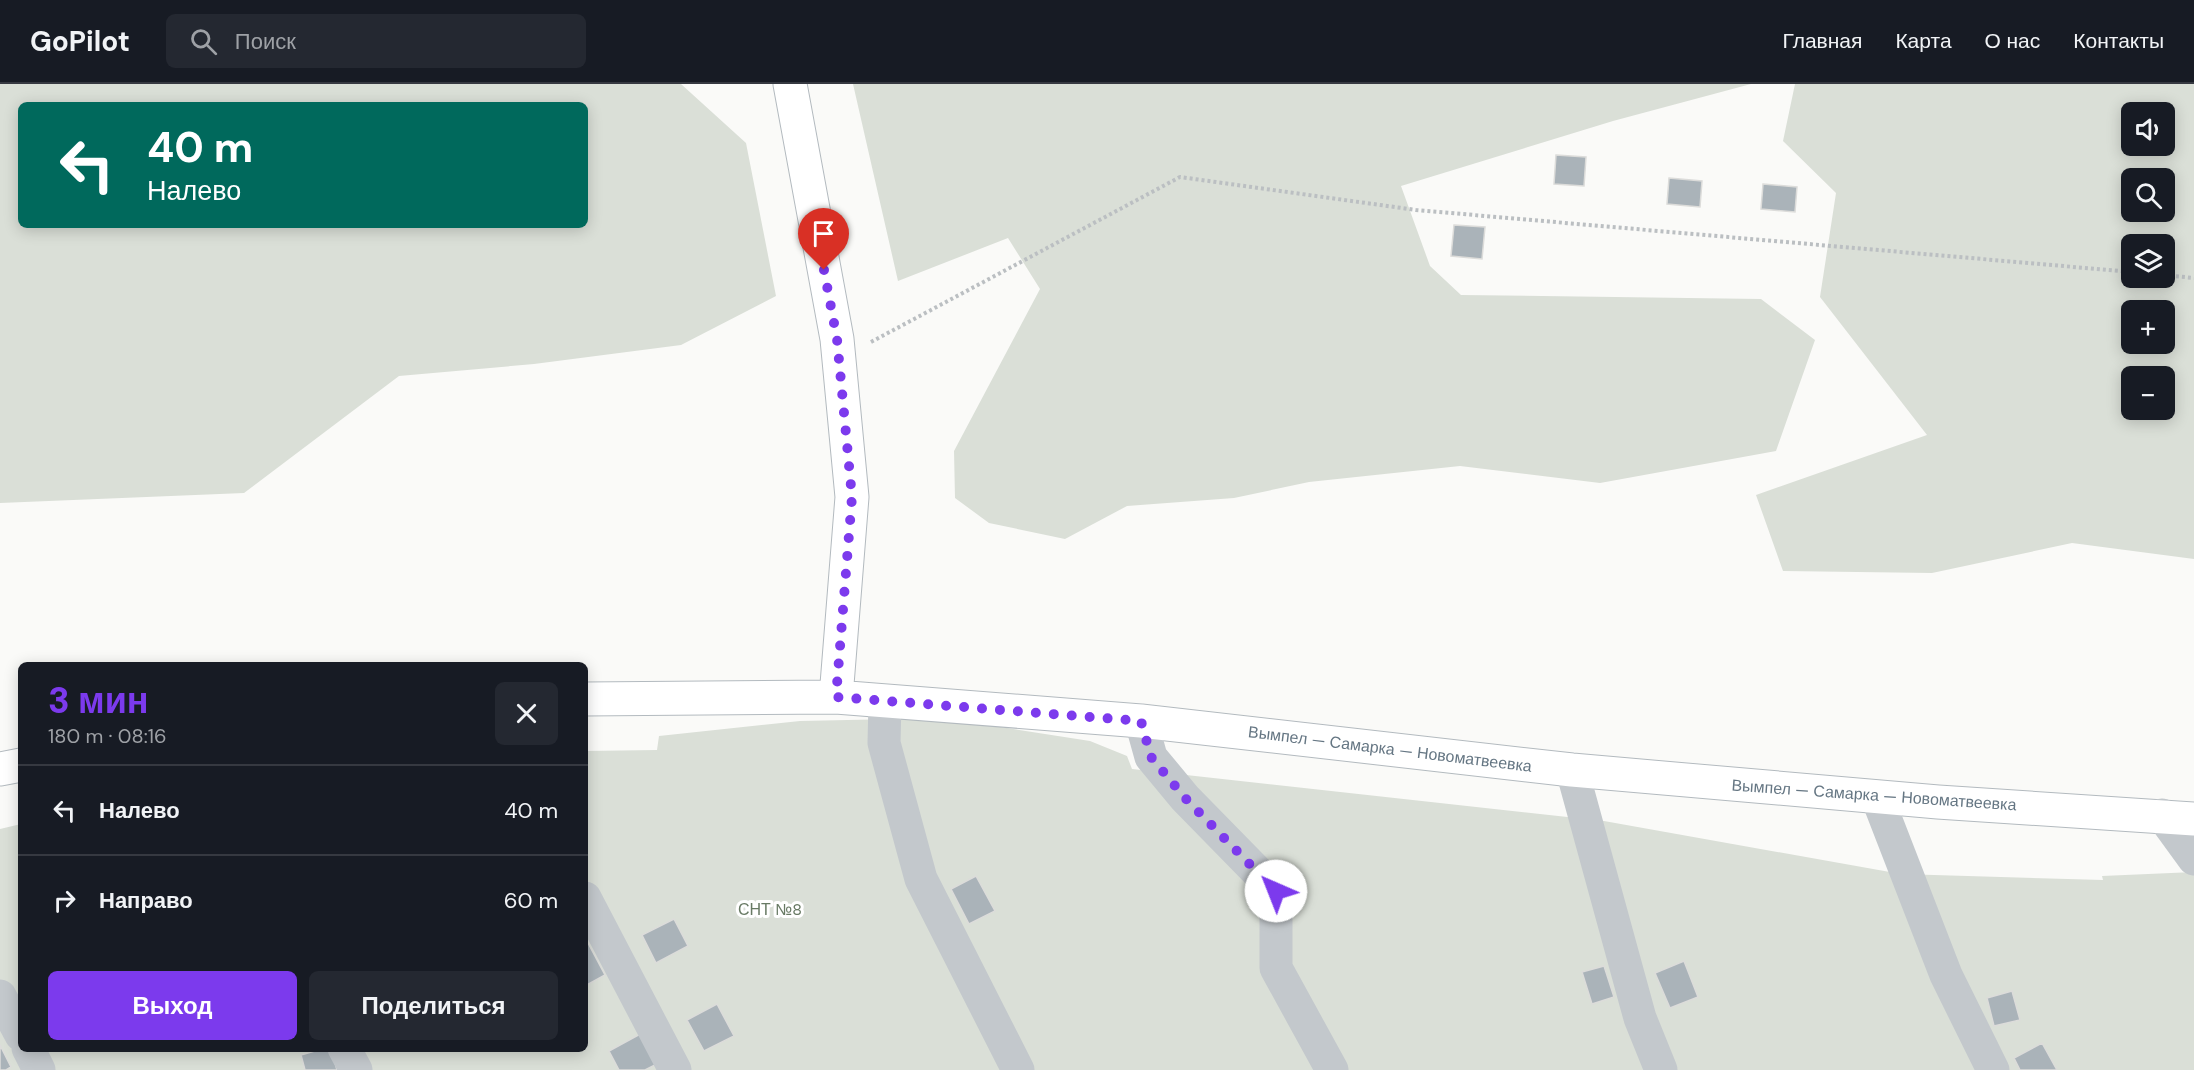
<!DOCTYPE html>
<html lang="ru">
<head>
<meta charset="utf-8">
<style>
	body { margin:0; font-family:"DM Sans",sans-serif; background:#242831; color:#f1f3f6; height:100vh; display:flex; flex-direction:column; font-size:22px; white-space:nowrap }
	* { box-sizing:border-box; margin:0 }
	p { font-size:20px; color:#9ea1a6 }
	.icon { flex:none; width:33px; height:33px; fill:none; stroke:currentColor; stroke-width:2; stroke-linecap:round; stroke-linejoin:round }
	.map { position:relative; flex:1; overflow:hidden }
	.sheet { position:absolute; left:18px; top:578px; width:570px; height:390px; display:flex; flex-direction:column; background:#171b24; border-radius:9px; box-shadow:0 3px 15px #0003 }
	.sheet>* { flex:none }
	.banner { position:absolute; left:18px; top:18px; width:570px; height:126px; border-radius:9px; box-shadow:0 3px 15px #0003; background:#00695c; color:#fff; overflow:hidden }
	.buttons { position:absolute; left:2121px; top:18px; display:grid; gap:12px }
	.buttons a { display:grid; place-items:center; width:54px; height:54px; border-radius:9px; background:#171b24; box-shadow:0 3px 15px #0003; font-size:30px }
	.pin { position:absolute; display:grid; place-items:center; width:51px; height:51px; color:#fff; margin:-62px -26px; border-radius:50% 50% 50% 0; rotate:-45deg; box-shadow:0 0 6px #0007 }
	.pin .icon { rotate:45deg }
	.me { position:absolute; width:66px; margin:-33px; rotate:316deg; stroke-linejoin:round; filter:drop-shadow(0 0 4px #0008) }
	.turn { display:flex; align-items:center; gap:21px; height:126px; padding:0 30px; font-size:27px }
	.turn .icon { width:78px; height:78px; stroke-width:2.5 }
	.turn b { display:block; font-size:42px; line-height:51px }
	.round { display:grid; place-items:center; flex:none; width:63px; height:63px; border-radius:9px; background:#242831 }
	.summary { display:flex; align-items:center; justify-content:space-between; height:102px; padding:0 30px }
	h1 { font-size:36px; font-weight:800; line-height:45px; color:#7c3aed }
	.primary-button { display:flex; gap:12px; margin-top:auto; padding:12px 30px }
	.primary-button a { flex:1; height:69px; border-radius:9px; background:#7c3aed; color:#fff; font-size:24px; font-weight:800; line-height:69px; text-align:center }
	.primary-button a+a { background:#242831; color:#f1f3f6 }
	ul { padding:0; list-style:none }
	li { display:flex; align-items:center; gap:18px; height:90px; padding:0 30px; border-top:2px solid #363941 }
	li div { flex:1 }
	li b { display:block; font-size:22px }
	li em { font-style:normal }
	header { display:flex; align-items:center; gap:36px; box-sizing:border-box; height:84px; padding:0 30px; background:#171b24; border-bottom:2px solid #363941 }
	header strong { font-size:28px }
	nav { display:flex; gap:33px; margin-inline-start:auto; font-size:21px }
	.search { width:420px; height:54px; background:#242831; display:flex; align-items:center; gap:15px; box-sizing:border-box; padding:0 21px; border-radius:9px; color:#9ea1a6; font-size:22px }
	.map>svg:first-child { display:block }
	.green { fill:#dadfd7; fill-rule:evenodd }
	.building { fill:#aab3b9; stroke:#dcdcda; stroke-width:1.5 }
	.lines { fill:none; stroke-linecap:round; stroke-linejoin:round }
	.secondary-casing { stroke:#b3babf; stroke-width:35 }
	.path { stroke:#bbbfc2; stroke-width:4; stroke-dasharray:3 3; stroke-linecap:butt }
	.street { stroke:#c3c8cc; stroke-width:33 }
	.secondary { stroke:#fff; stroke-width:33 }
	.route { stroke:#7c3aed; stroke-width:10; stroke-dasharray:0 18 }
	.labels { text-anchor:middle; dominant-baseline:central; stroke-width:6; stroke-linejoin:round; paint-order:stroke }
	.street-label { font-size:16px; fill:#657683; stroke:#fff }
	.park-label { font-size:16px; fill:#687a64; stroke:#fff }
</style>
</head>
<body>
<header>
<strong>GoPilot</strong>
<div class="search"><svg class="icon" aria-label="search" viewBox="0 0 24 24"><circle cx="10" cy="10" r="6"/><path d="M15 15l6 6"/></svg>Поиск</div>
<nav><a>Главная</a><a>Карта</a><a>О нас</a><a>Контакты</a></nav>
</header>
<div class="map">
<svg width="2194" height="986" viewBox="0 0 2194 986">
	<rect width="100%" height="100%" fill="#fafaf8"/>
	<path class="green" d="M 0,0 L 681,0 L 746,59 L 776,212 L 681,261 L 534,280 L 399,292 L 244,409 L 0,419 ZM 21,21 L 585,21 L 585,141 L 21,141 Z
		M 853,0 L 1751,0 L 1613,37 L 1401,102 L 1430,182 L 1461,211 L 1761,215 L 1815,256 L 1776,367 L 1600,399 L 1460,382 L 1309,398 L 1234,414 L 1127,422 L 1065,455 L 989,439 L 955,414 L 954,367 L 1040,205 L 1008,154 L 898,197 Z
		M 1795,0 L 2194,0 L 2194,475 L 2072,459 L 1932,489 L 1783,487 L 1756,411 L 1927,351 L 1820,213 L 1836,109 L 1783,57 ZM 2164,28 L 2164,62 L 2132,62 L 2132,28 ZM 2164,94 L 2164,128 L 2132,128 L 2132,94 ZM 2164,160 L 2164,194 L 2132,194 L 2132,160 ZM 2164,226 L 2164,260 L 2132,260 L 2132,226 ZM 2164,292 L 2164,326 L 2132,326 L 2132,292 Z
		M 943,634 L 1090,657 L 1127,672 L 1132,685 L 1604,737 L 1901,790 L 2103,796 L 2102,792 L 2194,788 L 2194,986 L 0,986 L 0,745 L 21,740 L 21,964 L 585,964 L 585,667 L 657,666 L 659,652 L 800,637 Z"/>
	<path class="building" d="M 1556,71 L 1586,73 L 1584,102 L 1554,100 Z
		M 1669,94 L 1702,97 L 1700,123 L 1667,120 Z
		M 1763,100 L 1797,103 L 1795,128 L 1761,125 Z
		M 1454,141 L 1485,143 L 1482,175 L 1451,172 Z
		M 976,792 L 995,827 L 969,840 L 951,805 Z
		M 674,835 L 688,862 L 656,879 L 642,851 Z
		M 588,859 L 605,891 L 585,902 L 585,861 Z
		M 1684,877 L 1698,913 L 1670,924 L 1655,889 Z
		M 1604,882 L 1614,913 L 1592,920 L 1582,888 Z
		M 2012,907 L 2020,936 L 1994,942 L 1987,914 Z
		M 717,920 L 734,952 L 704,967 L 687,936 Z
		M 642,949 L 657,980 L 645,986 L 619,986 L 609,967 Z
		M 2042,959 L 2057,986 L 2020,986 L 2014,974 Z
		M 0,961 L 11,983 L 6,986 L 0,986 Z
		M 325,964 L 331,964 L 337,986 L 305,986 L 301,971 Z"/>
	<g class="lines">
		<g class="secondary-casing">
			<path id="secondary" d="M 790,0 L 837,255 L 852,413 L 836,613
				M 585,615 L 836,613 L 1141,637 L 1572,686 L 1938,718 L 2194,735
				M 0,685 L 21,681"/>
		</g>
		<path class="path" d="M 2164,191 L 2194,194
			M 871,258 L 1180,93 L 1416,126 L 2132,188"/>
		<path class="street" d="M 885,618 L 884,659 L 921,795 L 1018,986
			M 1141,637 L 1151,673 L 1185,714 L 1276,807 L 1276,884 L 1332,986
			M 1572,686 L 1640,934 L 1661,986
			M 1877,713 L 1946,891 L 1993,986
			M 2162,731 L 2194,775
			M 585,814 L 675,986
			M 0,912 L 21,951
			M 28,964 L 39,986
			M 344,964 L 356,986"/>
		<use href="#secondary" class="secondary"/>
	</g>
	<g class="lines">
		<path class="route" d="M 824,186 L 837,255 L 852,413 L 836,613 L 1141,637 L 1151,673 L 1185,714 L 1276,807"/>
	</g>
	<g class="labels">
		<g class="street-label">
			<text transform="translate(1390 665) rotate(7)">Вымпел — Самарка — Новоматвеевка</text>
			<text transform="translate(1874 711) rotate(4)">Вымпел — Самарка — Новоматвеевка</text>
		</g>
		<g class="park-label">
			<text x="770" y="825">СНТ №8</text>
		</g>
	</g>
</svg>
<div class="buttons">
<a><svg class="icon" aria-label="sound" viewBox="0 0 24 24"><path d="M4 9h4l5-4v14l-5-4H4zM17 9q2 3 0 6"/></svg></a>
<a><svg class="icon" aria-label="search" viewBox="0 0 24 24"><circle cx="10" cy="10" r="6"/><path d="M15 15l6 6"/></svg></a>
<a><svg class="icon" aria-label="layers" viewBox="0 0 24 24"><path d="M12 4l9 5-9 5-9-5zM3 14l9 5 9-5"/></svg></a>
<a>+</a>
<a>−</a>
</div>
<div class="pin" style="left:824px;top:186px;background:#d93025"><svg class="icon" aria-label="arrive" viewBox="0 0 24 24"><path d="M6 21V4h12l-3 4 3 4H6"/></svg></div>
<svg class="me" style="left:1276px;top:807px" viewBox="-20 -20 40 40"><circle r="19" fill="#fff"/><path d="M0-13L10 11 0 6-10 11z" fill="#7c3aed"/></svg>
<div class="banner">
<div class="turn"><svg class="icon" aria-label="left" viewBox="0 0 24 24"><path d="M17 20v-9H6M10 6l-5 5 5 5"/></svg><div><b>40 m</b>Налево</div></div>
</div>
<section class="sheet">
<div class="summary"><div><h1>3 мин</h1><p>180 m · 08:16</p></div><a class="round"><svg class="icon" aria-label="close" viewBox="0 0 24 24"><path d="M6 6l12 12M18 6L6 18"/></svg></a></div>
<ul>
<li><svg class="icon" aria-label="left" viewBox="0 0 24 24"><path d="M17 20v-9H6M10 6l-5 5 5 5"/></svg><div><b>Налево</b></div><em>40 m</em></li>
<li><svg class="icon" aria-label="right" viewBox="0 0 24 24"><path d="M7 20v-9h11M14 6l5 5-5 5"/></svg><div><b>Направо</b></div><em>60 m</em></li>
</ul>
<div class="primary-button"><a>Выход</a><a>Поделиться</a></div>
</section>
</div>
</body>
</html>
